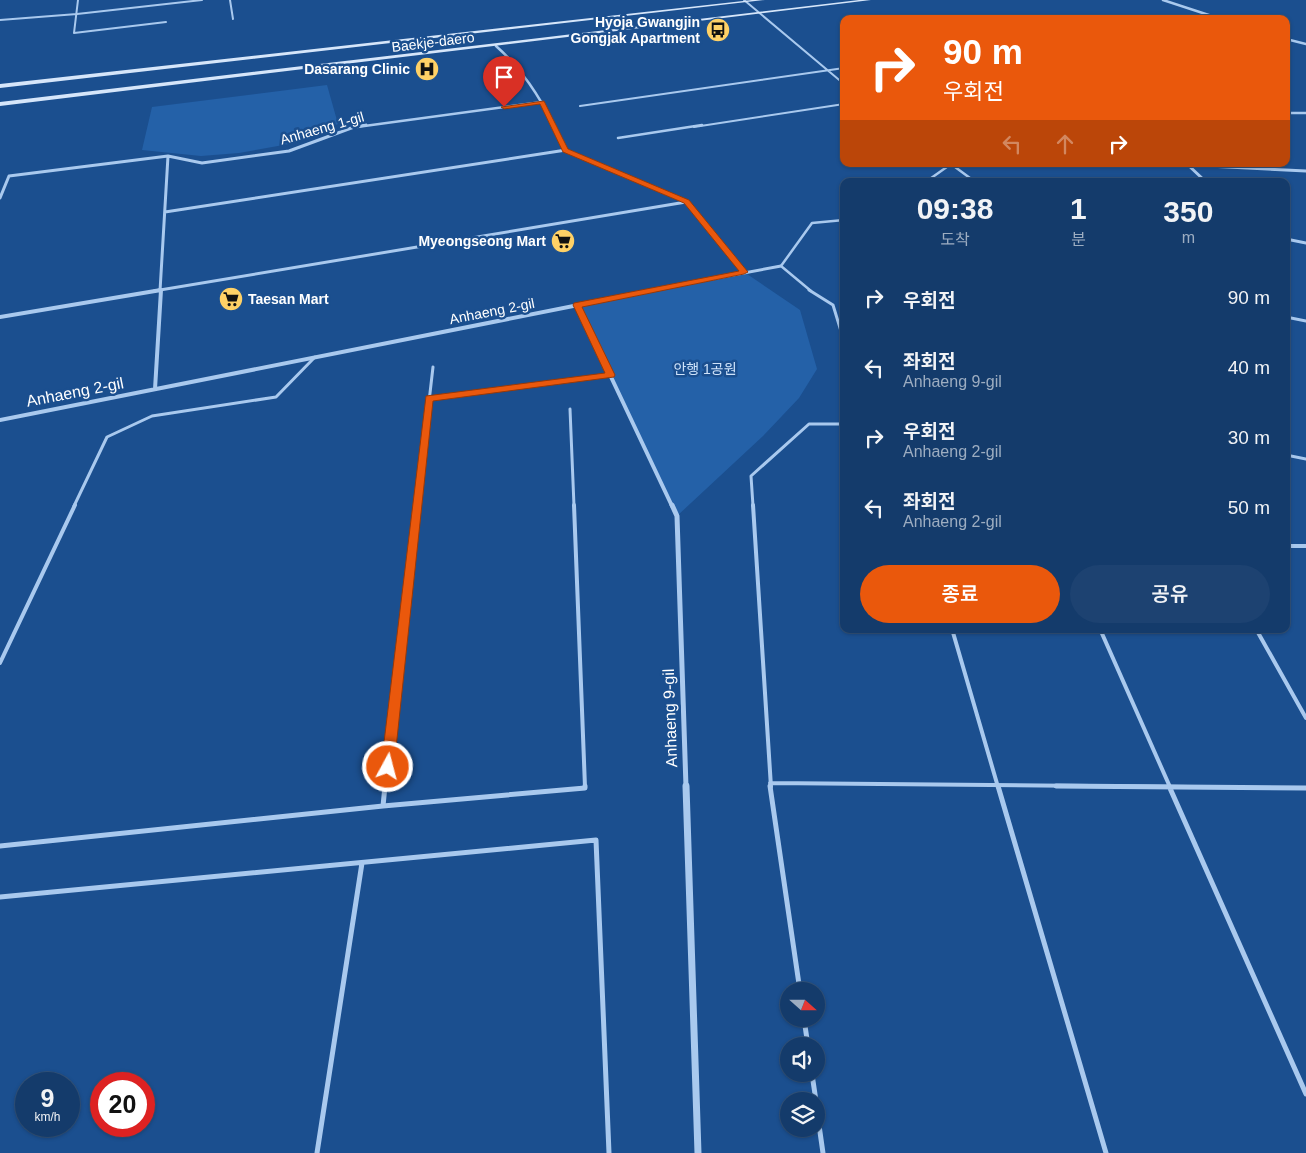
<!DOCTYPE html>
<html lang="ko">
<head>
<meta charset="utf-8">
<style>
	body { margin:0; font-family:Arial,"Noto Sans KR",sans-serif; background:#1d4271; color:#f1f3f6; height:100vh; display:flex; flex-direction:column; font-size:19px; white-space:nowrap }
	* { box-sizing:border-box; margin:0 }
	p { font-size:16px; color:#9dadc1 }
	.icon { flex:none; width:28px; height:28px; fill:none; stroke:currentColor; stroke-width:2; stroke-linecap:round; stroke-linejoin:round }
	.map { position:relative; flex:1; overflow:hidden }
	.drawer { position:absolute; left:840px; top:178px; width:450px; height:455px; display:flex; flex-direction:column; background:#143b6b; border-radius:10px; box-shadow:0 1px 4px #0004,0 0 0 1px #33557e }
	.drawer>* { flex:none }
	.guide { position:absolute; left:840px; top:15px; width:450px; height:152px; border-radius:10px; box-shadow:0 1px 4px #0004,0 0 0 1px #33557e; background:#ea580c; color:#fff; overflow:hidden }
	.needle { width:32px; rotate:111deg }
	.fabs { position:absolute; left:780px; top:982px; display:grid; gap:10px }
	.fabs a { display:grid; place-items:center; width:45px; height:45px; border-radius:50%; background:#143b6b; box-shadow:0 1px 4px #0004,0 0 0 1px #33557e; font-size:25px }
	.speed { position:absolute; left:15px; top:1072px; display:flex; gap:10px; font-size:25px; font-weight:700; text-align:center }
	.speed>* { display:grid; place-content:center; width:65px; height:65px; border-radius:50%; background:#143b6b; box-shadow:0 1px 4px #0004,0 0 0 1px #33557e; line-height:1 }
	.speed small { font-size:12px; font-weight:400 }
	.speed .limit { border:8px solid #d22; background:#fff; color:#111 }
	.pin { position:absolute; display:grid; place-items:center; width:42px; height:42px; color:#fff; margin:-51px -21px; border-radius:50% 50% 50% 0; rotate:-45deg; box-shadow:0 0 5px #0007 }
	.pin .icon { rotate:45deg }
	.me { position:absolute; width:55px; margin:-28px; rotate:7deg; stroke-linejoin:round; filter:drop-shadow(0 0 4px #0008) }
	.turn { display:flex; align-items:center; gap:18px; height:105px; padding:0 20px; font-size:22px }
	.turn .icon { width:65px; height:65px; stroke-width:2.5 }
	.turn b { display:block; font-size:35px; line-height:42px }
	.lanes { display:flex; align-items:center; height:48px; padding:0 20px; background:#0003; justify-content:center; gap:25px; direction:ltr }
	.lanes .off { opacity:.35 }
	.eta { display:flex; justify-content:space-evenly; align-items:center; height:85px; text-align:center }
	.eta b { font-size:30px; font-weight:600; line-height:35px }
	.cta { display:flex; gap:10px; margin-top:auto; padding:10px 20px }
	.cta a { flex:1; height:58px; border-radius:30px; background:#ea580c; color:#fff; font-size:20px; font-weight:600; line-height:58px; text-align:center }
	.cta a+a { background:#1d4271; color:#f1f3f6 }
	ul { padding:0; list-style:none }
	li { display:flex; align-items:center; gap:15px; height:70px; padding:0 20px }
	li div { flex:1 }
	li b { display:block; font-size:19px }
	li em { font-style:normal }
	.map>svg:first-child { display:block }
	.green { fill:#2461a8 }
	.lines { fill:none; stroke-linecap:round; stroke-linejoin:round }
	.lane-far4 { stroke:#a9c9ee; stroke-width:2 }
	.lane-far3 { stroke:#a9c9ee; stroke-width:2.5 }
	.lane-far2 { stroke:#a9c9ee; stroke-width:3 }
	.lane-far1 { stroke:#a9c9ee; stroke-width:4 }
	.lane { stroke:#a9c9ee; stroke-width:5 }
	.street-far4 { stroke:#a9c9ee; stroke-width:2.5 }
	.street-far3 { stroke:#a9c9ee; stroke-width:3 }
	.street-far2 { stroke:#a9c9ee; stroke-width:4 }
	.street-far1 { stroke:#a9c9ee; stroke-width:5 }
	.street { stroke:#a9c9ee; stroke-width:7 }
	.secondary { fill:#d6e6fa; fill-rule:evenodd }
	.route { fill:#ea580c; stroke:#983908 }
	.labels { text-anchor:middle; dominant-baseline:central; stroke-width:5; stroke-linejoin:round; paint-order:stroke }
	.far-poi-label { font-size:14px; font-weight:bold; fill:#fff; stroke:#1b4f8f; text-anchor:end }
	.far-street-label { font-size:14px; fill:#fff; stroke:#1b4f8f }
	.far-park-label { font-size:14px; fill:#cfe3fa; stroke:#1b4f8f }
	.street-label { font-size:16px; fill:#fff; stroke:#1b4f8f }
</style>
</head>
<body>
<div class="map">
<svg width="1306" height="1153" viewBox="0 0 1306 1153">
	<rect width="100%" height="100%" fill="#1b4f8f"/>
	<path class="green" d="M 327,85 L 338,124 L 289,144 L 239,153 L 201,156 L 142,150 L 152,107 Z
		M 744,272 L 800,310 L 817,369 L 799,398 L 763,436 L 677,516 L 577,305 Z"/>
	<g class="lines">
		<path class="lane-far4" d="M 78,0 L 74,33 L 166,22
			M 230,0 L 233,19
			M 744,0 L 844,84
			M 0,20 L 77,14 L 202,0
			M 580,106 L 844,68
			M 694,127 L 844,104"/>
		<path class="lane-far3" d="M 618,138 L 702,125
			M 927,181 L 951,164 L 974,181
			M 811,291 L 781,266 L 812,223 L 844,220"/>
		<path class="lane-far2" d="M 809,290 L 833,305 L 844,341
			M 1286,317 L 1306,321
			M 429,399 L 611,375
			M 570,409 L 574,506
			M 1286,455 L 1306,459
			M 74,506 L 107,437 L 152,416 L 276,397 L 315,357
			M 417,506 L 433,367
			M 753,506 L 751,476 L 809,424 L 844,424"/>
		<path class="lane-far1" d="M 574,505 L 585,787
			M 753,505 L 771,787
			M 1286,546 L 1306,546
			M 952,629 L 998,787
			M 1100,629 L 1170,787
			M 1256,629 L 1306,718
			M 0,663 L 75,505
			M 770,783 L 1190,787
			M 385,787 L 417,505"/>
		<path class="lane" d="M 770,786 L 800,991
			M 998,786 L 1106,1153
			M 1056,786 L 1306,788
			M 1169,786 L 1306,1094
			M 383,806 L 585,788 L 585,786
			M 0,846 L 383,806 L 385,786
			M 0,897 L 596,840 L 609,1153
			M 804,1019 L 808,1046
			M 812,1074 L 816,1101
			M 816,1104 L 823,1153
			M 317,1153 L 362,863"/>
		<path class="street-far4" d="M 1163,0 L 1221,19
			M 1286,39 L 1306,44
			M 496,46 C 522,69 539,96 555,127
			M 1286,113 L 1306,113
			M 357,127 L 542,102"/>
		<path class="street-far3" d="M 554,125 L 566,150
			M 1187,164 L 1205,181
			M 1188,165 L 1306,171
			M 0,198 L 9,176 L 168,156 L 202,163 L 289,151 L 354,127 L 366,125
			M 165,212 L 566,150 L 686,202 L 744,272
			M 1286,239 L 1306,243
			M 154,291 L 686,202
			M 160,291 L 168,156
			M 647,291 L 781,266"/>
		<path class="street-far2" d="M 577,305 L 672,506
			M 0,317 L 161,290
			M 155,389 L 161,290
			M 0,420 L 654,290"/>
		<path class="street-far1" d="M 672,505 L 677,516 L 686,787"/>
		<path class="street" d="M 686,786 L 698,1153"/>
		<path class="secondary" d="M 752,0 L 765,0 L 0,88 L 0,84 Z
			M 859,0 L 871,0 L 0,106 L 0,102 Z"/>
	</g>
	<path class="route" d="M 544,101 L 568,149 L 689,200 L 748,272 L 744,274 L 582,307 L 615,375 L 614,377 L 433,401 L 394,767 L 392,771 L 388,773 L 383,771 L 381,767 L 426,396 L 605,373 L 573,305 L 574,303 L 739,271 L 684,203 L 563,152 L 540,104 L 504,109 L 501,107 Z"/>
	<defs>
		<g id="bus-disc" transform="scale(1.25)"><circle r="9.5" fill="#ffd166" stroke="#1b4f8f"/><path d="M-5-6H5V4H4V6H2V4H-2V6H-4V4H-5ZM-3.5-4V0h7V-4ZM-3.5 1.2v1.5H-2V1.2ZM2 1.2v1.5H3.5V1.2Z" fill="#111"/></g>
		<g id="hospital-disc" transform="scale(1.25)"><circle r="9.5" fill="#ffd166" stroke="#1b4f8f"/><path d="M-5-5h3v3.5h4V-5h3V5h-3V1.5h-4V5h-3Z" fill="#111"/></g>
		<g id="supermarket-disc" transform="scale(1.25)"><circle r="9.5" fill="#ffd166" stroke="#1b4f8f"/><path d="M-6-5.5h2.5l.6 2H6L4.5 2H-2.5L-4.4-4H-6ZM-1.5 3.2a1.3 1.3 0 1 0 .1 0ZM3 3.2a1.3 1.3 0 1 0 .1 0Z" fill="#111"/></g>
	</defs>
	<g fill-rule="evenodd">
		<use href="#bus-disc" x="718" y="30"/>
		<use href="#hospital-disc" x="427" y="69"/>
		<use href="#supermarket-disc" x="563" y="241"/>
		<use href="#supermarket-disc" x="231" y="299"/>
	</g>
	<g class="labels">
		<g class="far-poi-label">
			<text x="700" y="22">Hyoja Gwangjin<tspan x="700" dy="16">Gongjak Apartment</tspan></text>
			<text x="410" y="69">Dasarang Clinic</text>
			<text x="546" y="241">Myeongseong Mart</text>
			<text x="248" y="299" text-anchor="start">Taesan Mart</text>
		</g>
		<g class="far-street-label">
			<text transform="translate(433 42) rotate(-7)">Baekje-daero</text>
			<text transform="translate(322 128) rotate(-16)">Anhaeng 1-gil</text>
			<text transform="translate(492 311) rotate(-11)">Anhaeng 2-gil</text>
		</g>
		<g class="far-park-label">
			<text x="705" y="369">안행 1공원</text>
		</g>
		<g class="street-label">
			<text transform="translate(75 392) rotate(-11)">Anhaeng 2-gil</text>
			<text transform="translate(670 718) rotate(-92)">Anhaeng 9-gil</text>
		</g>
	</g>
</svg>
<div class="fabs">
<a><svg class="needle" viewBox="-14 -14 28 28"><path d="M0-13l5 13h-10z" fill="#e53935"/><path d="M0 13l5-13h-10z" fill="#9dadc1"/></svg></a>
<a><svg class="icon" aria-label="sound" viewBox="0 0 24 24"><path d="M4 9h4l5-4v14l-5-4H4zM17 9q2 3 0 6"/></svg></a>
<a><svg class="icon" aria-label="layers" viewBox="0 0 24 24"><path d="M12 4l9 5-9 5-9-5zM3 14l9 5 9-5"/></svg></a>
</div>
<div class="speed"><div>9<small>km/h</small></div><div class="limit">20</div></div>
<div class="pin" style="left:504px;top:107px;background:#d93025"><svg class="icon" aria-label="arrive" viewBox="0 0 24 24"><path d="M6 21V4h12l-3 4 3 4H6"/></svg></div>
<svg class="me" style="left:388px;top:767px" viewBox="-20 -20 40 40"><circle r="17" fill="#ea580c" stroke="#fff" stroke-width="3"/><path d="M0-11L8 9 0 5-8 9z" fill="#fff"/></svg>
<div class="guide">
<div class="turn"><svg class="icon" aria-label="right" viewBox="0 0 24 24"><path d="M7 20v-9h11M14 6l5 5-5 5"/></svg><div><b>90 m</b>우회전</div></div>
<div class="lanes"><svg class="icon off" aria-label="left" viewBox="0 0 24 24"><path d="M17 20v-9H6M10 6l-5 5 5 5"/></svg><svg class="icon off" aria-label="ahead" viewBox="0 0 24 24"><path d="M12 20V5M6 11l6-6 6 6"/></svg><svg class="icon" aria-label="right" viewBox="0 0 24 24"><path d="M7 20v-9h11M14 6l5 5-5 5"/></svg></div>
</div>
<section class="drawer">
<div class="eta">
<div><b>09:38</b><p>도착</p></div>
<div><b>1</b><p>분</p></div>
<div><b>350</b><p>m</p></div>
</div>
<ul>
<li><svg class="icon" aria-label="right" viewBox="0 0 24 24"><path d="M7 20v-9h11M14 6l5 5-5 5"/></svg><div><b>우회전</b></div><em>90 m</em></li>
<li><svg class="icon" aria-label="left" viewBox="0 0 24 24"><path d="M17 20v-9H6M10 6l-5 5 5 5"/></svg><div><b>좌회전</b><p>Anhaeng 9-gil</p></div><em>40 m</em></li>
<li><svg class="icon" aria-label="right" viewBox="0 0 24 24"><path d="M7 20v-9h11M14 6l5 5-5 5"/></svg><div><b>우회전</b><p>Anhaeng 2-gil</p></div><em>30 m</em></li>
<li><svg class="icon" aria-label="left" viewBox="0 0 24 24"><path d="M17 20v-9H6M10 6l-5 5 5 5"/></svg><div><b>좌회전</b><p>Anhaeng 2-gil</p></div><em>50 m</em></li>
</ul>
<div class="cta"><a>종료</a><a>공유</a></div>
</section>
</div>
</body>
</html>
